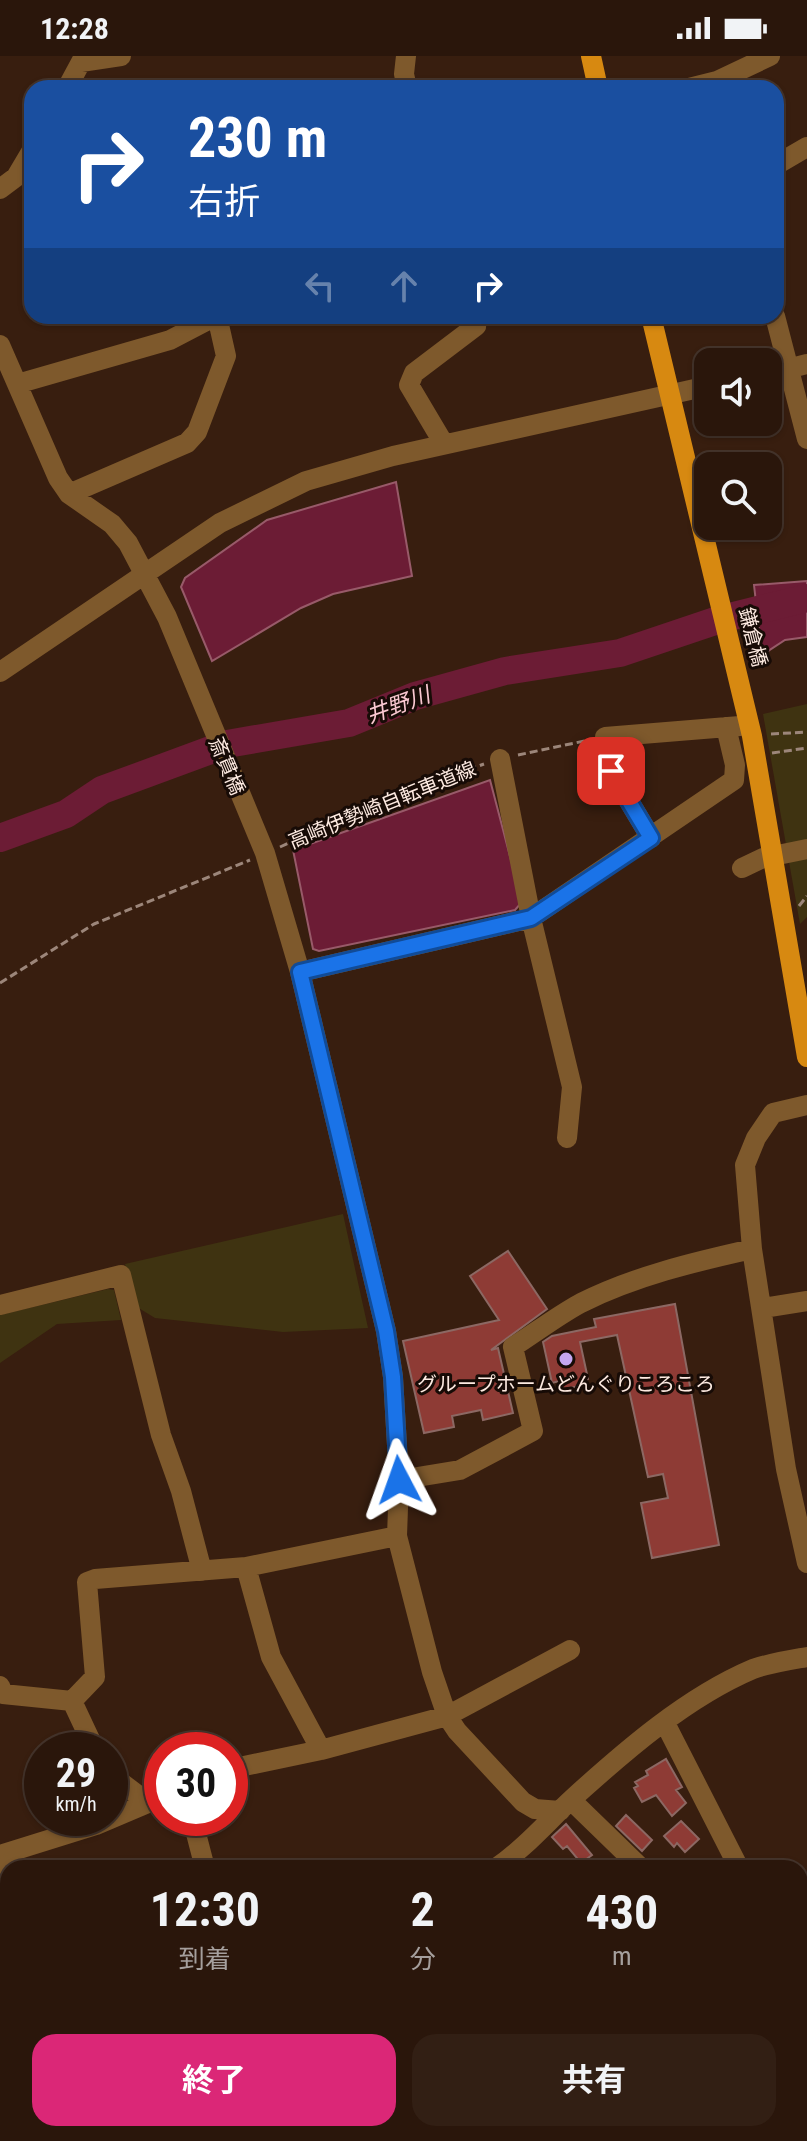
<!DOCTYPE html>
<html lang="ja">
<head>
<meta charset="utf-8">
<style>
	body { margin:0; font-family:"Roboto Condensed","Noto Sans JP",sans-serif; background:#321f14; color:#f1f3f6; height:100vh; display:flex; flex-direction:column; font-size:30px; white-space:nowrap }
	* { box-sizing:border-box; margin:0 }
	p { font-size:26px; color:#a59f9d }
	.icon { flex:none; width:44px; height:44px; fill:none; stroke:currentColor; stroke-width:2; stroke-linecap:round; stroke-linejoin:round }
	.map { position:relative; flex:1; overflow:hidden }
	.side { position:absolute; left:0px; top:1804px; width:808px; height:282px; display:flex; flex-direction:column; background:#2a160b; border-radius:24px 24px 0 0; box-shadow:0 2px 6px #0004,0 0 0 2px #46352c }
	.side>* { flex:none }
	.top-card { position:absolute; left:24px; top:24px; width:760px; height:244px; border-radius:24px; box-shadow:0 2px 6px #0004,0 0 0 2px #46352c; background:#1a4fa0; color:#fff; overflow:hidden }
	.fabs { position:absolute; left:694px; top:292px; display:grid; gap:16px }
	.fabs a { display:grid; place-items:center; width:88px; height:88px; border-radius:16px; background:#2a160b; box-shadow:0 2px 6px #0004,0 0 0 2px #46352c; font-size:40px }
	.speed { position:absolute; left:24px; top:1676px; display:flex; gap:16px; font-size:40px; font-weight:700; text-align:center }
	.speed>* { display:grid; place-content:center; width:104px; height:104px; border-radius:50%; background:#2a160b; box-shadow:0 2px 6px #0004,0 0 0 2px #46352c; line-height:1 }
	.speed small { font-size:20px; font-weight:400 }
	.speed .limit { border:12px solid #d22; background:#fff; color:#111 }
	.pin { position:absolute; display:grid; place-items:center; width:68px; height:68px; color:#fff; margin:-34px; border-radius:16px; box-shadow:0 4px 12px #0006 }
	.me { position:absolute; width:88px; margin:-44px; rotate:356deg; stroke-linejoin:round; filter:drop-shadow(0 0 6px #0008) }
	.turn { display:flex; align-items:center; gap:28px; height:168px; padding:0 32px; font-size:36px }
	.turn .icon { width:104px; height:104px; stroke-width:2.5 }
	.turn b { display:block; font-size:56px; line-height:68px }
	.lanes { display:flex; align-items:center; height:76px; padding:0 32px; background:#0003; justify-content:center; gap:40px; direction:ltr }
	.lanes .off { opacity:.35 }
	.eta { display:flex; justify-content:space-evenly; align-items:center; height:136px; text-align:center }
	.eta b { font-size:48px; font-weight:700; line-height:56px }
	.cta { display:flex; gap:16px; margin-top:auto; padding:16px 32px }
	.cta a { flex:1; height:92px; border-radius:24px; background:#db2777; color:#fff; font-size:32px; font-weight:700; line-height:92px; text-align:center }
	.cta a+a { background:#321f14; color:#f1f3f6 }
	.status { display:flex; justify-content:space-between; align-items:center; height:56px; padding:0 40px; background:#2a160b; direction:ltr }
	.status svg { height:22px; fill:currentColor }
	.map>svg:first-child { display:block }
	.green { fill:#3f3311 }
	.water { fill:#6c1c35; stroke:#985a69; stroke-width:2 }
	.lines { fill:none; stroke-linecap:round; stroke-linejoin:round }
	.river { stroke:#6c1c35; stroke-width:28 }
	.building { fill:#8e3b35; stroke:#8c6863; stroke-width:2 }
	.path { stroke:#9c867a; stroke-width:3; stroke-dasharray:8 4; stroke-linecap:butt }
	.minor { stroke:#7e592c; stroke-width:20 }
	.major { stroke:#d78911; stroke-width:20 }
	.route-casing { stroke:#114b97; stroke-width:20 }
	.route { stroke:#1a73e8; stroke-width:14 }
	.poi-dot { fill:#c5a6f0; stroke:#170b06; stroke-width:3 }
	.labels { text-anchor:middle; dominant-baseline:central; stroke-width:6; stroke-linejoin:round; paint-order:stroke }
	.street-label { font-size:20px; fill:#fdeae1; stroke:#170b06 }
	.poi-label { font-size:20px; fill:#fdeae1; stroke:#170b06 }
	.water-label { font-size:22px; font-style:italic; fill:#fac8d1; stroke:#170b06 }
</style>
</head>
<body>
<div class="status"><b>12:28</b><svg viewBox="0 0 49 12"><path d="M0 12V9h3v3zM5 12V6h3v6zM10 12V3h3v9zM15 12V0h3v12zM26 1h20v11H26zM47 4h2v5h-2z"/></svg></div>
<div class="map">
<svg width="807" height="2085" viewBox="0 0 807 2085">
	<rect width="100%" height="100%" fill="#381e0f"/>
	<path class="green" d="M 807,648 L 807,861 L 800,868 L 763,658 Z
		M 343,1158 L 368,1272 L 283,1276 L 155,1262 L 137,1251 L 125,1208 Z
		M 108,1233 L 114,1234 L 121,1264 L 57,1268 L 0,1307 L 0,1259 Z"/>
	<path class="water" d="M 396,426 L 412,520 L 333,538 L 301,552 L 212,605 L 181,531 L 185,522 L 267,464 Z
		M 807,525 L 807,581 L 785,584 L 762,599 L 754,529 Z
		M 490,724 L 522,846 L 515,854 L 319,895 L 313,893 L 293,794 Z"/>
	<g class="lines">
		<path class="river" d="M 0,782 L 66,758 L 102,734 L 227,688 L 349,667 L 415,640 L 505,615 L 620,597 L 721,563 L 807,542"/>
	</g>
	<path class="building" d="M 508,1195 L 547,1253 L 491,1294 L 498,1292 L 513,1357 L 483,1364 L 481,1354 L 452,1360 L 454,1371 L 424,1377 L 403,1285 L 499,1264 L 470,1220 Z
		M 675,1248 L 719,1489 L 652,1502 L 641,1447 L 668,1442 L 663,1418 L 648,1421 L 617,1279 L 580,1286 L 588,1323 L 583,1325 L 584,1329 L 561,1334 L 559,1325 L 552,1327 L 543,1286 L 552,1280 L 596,1271 L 594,1263 Z
		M 666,1703 L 682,1731 L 676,1734 L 686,1747 L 672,1760 L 656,1739 L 642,1746 L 634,1732 L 638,1730 L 635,1726 L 648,1719 L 646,1715 Z
		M 626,1759 L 652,1784 L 642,1795 L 616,1770 Z
		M 681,1765 L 699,1783 L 685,1796 L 677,1787 L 674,1791 L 664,1780 Z
		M 566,1768 L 592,1799 L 581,1807 L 567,1790 L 563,1793 L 552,1781 Z"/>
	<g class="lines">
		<path class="path" d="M 771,678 L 807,676
			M 772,697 L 807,692
			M 518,699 L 589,684
			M 280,791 L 392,741 L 484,708
			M 799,850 L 807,840
			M 0,927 L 94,868 L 250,804"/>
		<path class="minor" d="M 406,0 L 404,18 L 407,32
			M 67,32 L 81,6 L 121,0
			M 689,32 L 717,25 L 770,0
			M 776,109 L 807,91
			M 0,133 L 16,121 L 32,94
			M 775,260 L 807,383
			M 0,289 L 58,422 L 69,438 L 112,468 L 128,487 L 167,561 L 265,797 L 300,916 L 386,1275 L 393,1321 L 399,1424 L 397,1480 L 432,1616 L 447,1660 L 457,1675 L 523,1746 L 535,1753 L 560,1755
			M 768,318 L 807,308
			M 17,328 L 170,284 L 216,260
			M 444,388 L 409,329 L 414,317 L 476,270 L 473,260
			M 69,438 L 187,387 L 197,376 L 226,300 L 217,260
			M 0,616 L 220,467 L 306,425 L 393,400 L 708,330
			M 500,703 L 531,862 L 572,1031 L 567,1082
			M 651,782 L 611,715 L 605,681 L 740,670
			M 742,812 L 763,802 L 807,793
			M 300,916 L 531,862 L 734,724 L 735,709 L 726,671
			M 807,1049 L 773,1057 L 756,1082 L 745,1109 L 752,1193 L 786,1413 L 807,1507
			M 0,1249 L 121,1219 L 161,1379 L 181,1435 L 202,1515
			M 763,1252 L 807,1245
			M 399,1424 L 460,1414 L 533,1375 L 513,1291 C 535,1277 557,1260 581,1247 C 635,1220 694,1206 752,1193
			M 246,1511 L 271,1601 L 321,1694
			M 0,1630 L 3,1638 L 72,1645
			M 665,1667 L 739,1812
			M 95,1694 L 72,1645 L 95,1621 L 87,1526 L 95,1523 L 246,1511 L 397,1480
			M 230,1713 L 321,1694 L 447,1660 L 570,1594
			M 110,1718 L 147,1746
			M 571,1744 L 641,1812
			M 192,1762 L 205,1812
			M 0,1799 L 96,1769 L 162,1741
			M 0,1801 L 8,1826
			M 496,1812 C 525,1792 547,1766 573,1742 C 626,1694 687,1641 753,1613 C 770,1607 790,1604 807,1601
			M 800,1913 L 807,1924
			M 800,2051 L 807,2071
			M 59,2085 L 70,2078
			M 279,2085 L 279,2078
			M 753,2085 L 767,2081"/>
		<path class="major" d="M 591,0 L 598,32
			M 651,260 L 752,680 L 807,1001"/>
	</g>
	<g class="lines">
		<g class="route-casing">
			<path id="route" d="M 399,1424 L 393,1321 L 386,1275 L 300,916 L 531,862 L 651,782 L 611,715"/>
		</g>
		<use href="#route" class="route"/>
	</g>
	<circle class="poi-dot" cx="566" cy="1303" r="8"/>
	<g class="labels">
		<g class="street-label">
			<text transform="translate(753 581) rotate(76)">鎌倉橋</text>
			<text transform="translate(227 710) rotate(67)">斎貫橋</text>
			<text transform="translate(382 749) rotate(-22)">高崎伊勢崎自転車道線</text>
		</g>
		<g class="poi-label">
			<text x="566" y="1328">グループホームどんぐりころころ</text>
		</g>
		<g class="water-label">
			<text transform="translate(398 649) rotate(-20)">井野川</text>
		</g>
	</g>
</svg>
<div class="fabs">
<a><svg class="icon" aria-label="sound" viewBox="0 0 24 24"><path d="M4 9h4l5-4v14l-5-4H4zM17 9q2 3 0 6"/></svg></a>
<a><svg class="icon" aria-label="search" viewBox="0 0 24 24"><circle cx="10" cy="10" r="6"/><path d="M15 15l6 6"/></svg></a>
</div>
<div class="speed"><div>29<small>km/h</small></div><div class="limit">30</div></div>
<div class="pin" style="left:611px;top:715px;background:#d93025"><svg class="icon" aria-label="arrive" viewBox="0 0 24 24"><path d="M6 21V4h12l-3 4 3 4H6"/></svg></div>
<svg class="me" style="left:399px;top:1424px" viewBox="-20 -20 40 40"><path d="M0-17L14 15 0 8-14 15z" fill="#1a73e8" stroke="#fff" stroke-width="4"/></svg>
<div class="top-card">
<div class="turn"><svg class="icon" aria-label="right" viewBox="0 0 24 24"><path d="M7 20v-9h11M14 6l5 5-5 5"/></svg><div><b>230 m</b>右折</div></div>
<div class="lanes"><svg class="icon off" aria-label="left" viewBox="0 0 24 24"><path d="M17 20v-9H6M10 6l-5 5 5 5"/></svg><svg class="icon off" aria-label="ahead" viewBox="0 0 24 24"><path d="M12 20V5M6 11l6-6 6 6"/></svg><svg class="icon" aria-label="right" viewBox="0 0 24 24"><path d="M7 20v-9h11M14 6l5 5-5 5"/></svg></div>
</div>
<section class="side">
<div class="eta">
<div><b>12:30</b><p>到着</p></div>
<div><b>2</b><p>分</p></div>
<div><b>430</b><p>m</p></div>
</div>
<div class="cta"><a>終了</a><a>共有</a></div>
</section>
</div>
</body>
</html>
